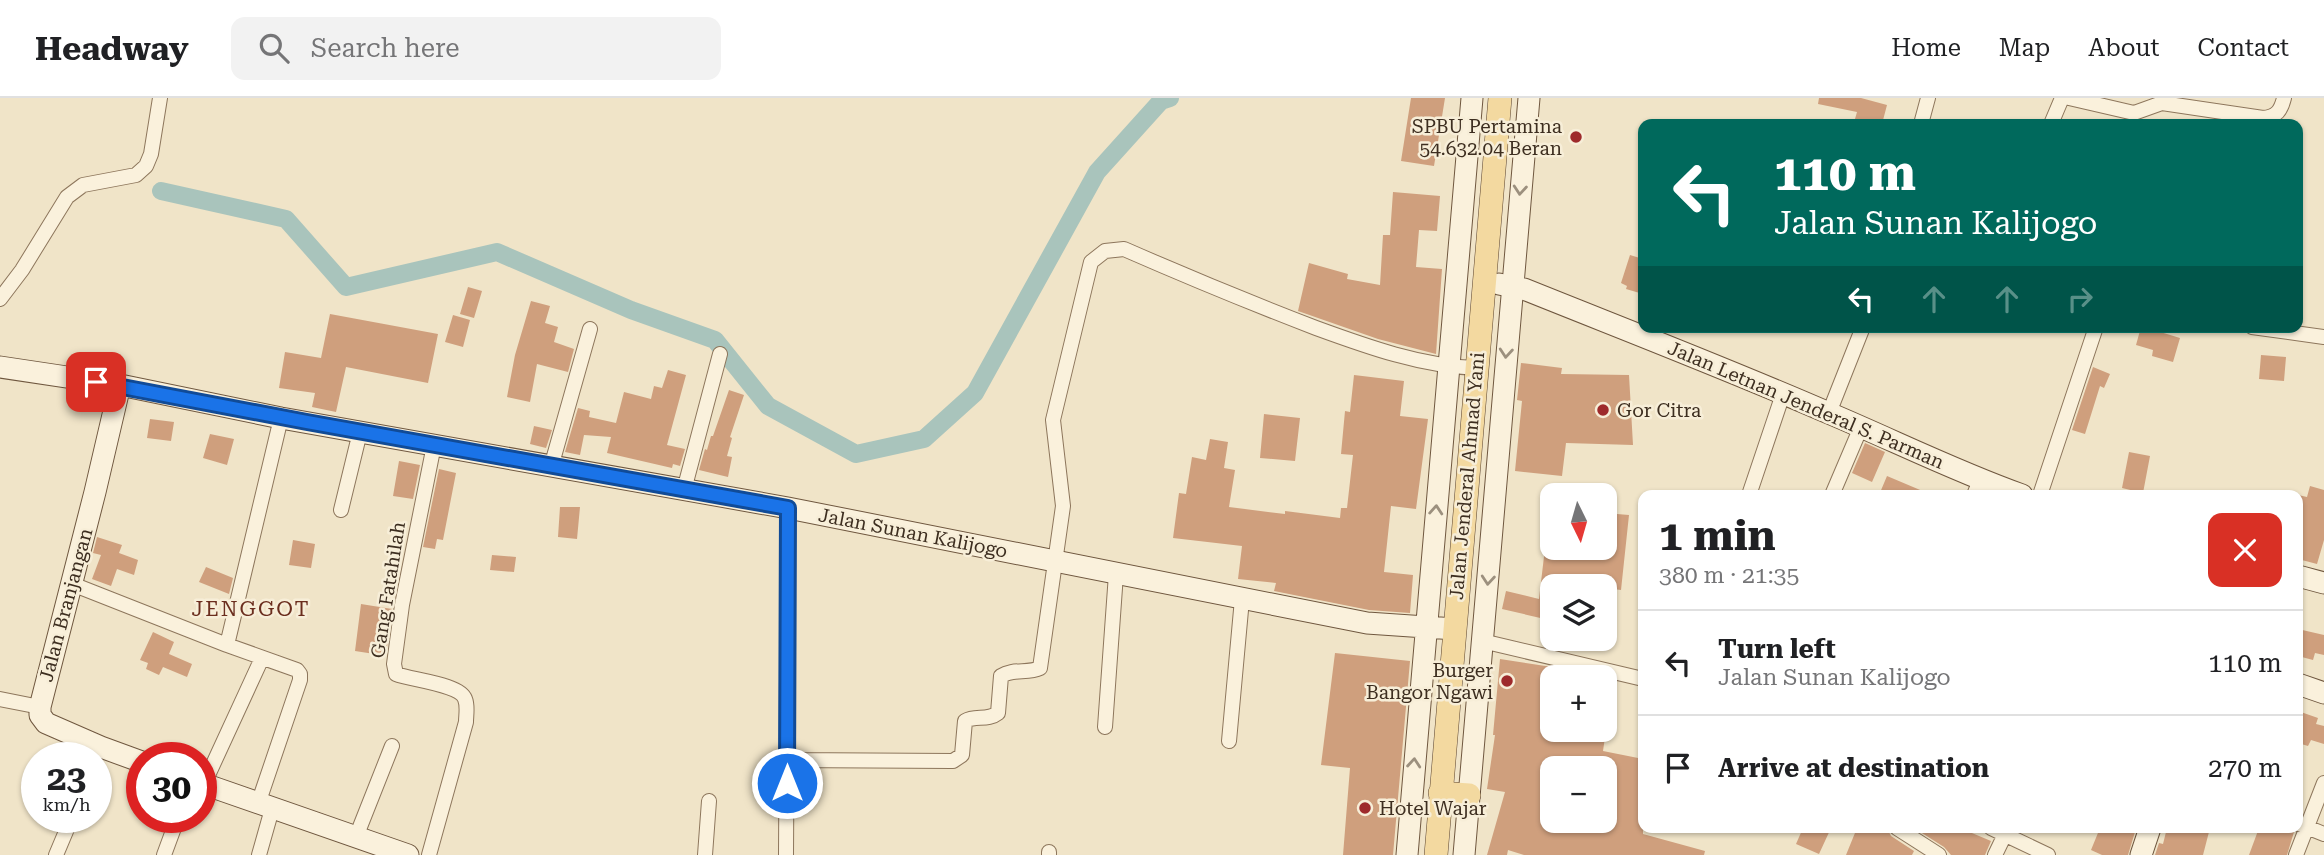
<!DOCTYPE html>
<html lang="en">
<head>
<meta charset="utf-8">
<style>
	body { margin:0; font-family:"Roboto Serif",serif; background:#f2f2f2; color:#202124; height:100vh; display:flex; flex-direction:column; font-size:26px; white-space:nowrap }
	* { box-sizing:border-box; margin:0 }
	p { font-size:23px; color:#757577 }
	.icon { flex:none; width:38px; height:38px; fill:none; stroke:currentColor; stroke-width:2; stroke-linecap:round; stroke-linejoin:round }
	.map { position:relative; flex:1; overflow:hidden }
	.panel { position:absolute; left:1638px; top:392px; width:665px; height:343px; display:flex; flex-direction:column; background:#fff; border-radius:14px; box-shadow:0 2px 5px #0004 }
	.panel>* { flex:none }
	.top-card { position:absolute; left:1638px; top:21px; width:665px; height:214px; border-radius:14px; box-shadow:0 2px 5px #0004; background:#00695c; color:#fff; overflow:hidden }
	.needle { width:46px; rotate:175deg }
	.fabs { position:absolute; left:1540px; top:385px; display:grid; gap:14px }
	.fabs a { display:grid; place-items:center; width:77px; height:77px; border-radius:14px; background:#fff; box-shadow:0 2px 5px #0004; font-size:35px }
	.speed { position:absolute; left:21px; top:644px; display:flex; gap:14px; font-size:35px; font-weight:700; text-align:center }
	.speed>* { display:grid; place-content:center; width:91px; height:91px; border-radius:50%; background:#fff; box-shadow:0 2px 5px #0004; line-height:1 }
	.speed small { font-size:18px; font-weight:400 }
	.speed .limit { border:10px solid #d22; background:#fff; color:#111 }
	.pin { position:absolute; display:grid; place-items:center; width:60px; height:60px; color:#fff; margin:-30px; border-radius:14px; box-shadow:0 4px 10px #0006 }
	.me { position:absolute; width:77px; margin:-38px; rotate:0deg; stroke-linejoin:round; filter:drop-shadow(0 0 5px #0008) }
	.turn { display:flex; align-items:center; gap:24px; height:147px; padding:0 21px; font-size:32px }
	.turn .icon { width:91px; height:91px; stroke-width:2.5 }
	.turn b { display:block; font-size:49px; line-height:60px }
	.lanes { display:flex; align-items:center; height:66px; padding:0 21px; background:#0003; justify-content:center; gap:35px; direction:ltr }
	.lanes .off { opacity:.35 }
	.round { display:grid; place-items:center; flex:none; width:74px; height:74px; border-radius:14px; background:#f2f2f2 }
	.head { display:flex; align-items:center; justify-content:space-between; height:119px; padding:0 21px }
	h1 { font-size:42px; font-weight:700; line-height:52px }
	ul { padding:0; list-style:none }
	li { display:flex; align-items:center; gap:21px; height:105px; padding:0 21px; border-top:2px solid #e0e0e0 }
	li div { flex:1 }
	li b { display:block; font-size:26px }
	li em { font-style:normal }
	header { display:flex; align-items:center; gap:42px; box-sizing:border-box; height:98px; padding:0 35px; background:#fff; border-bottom:2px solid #e0e0e0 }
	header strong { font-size:33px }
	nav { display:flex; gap:38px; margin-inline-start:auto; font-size:24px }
	.search { width:490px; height:63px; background:#f2f2f2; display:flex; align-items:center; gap:18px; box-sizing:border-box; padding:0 24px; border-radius:14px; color:#757577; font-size:26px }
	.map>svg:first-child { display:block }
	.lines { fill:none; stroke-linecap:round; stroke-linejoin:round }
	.canal { stroke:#a9c4bc; stroke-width:18 }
	.building { fill:#cf9f7d; fill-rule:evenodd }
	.street-casing { stroke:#8d765c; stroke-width:16 }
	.secondary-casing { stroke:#6f573f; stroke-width:23 }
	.primary-casing { stroke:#5b4430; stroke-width:24 }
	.street { stroke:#faf1dc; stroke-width:14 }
	.secondary { stroke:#faf1dc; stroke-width:21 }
	.primary { stroke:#f3d9a0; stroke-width:23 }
	.oneway { stroke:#9c907e }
	.route-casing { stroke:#114b97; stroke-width:18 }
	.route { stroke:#1a73e8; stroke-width:12 }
	.poi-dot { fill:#9e2a2b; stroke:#f7eed8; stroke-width:2.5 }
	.labels { text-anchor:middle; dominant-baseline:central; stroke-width:5; stroke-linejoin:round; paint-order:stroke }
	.poi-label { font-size:19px; fill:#3d2e20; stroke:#f7eed8; text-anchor:end }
	.street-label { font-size:19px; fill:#3d2e20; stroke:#f7eed8 }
	.neighbourhood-label { font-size:21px; letter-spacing:2px; fill:#6b2e1e; stroke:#f7eed8 }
</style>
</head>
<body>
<header>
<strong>Headway</strong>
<div class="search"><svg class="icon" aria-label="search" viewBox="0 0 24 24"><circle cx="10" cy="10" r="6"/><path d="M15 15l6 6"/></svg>Search here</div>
<nav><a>Home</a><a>Map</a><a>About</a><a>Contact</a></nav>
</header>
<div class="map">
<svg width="2324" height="757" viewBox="0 0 2324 757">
	<rect width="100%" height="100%" fill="#f0e4c8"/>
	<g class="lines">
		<path class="canal" d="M 161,93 L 286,121 L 346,189 L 497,154 L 631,212 L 715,242 L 768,308 L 856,356 L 924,341 L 975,295 L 1097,74 L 1161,3 L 1170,0"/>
	</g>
	<path class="building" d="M 1411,0 L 1445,0 L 1434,68 L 1401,63 Z
		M 1819,0 L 1861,0 L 1887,7 L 1882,26 L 1873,26 L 1855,21 L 1857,14 L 1818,6 Z
		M 1393,94 L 1440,98 L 1437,133 L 1419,132 L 1416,169 L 1442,171 L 1436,256 L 1378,241 L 1298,213 L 1309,165 L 1348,176 L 1347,181 L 1380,187 L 1383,137 L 1390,137 Z
		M 1630,157 L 1643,161 L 1643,196 L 1626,191 L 1627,188 L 1621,185 Z
		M 468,189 L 482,193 L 474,220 L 460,216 Z
		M 531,203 L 550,208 L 545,225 L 558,229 L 554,244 L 574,251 L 568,274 L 537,266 L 530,304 L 507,299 L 515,257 Z
		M 330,216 L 438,236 L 428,285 L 346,269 L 336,314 L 312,309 L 315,295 L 279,290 L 285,254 L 321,260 Z
		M 453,217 L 470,222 L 463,249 L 445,244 Z
		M 2141,229 L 2158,229 L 2157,233 L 2180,240 L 2173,264 L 2152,258 L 2153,252 L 2136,247 Z
		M 2261,257 L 2286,259 L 2284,283 L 2259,281 Z
		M 1521,265 L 1562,270 L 1561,276 L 1629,277 L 1633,347 L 1566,345 L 1562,378 L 1515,373 L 1522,303 L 1517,302 Z
		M 2093,269 L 2110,276 L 2104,290 L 2100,288 L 2085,336 L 2072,332 Z
		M 668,272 L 686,277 L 667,347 L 685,351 L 680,368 L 673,366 L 672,370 L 607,355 L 611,339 L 584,337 L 580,357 L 565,354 L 578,310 L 590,313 L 589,319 L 616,325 L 624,294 L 651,301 L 654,288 L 662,290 Z
		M 1354,277 L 1404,283 L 1400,318 L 1428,321 L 1416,411 L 1391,408 L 1384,474 L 1413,477 L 1410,515 L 1369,512 L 1274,493 L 1276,485 L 1238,481 L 1242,448 L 1173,440 L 1179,395 L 1186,396 L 1192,359 L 1206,362 L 1210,341 L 1228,344 L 1224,370 L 1235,372 L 1229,409 L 1285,416 L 1285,413 L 1340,420 L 1341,410 L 1347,410 L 1353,357 L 1341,356 L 1345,313 L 1350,314 Z
		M 729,292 L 744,297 L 730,339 L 732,340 L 727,358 L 732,359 L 728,379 L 699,372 L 705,351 L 707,352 L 711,338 L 713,338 Z
		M 1264,316 L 1300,320 L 1295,363 L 1260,360 Z
		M 150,321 L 174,324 L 171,343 L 147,340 Z
		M 534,328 L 552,332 L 546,350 L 530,346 Z
		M 210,336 L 234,341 L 227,367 L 203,360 Z
		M 1865,345 L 1885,354 L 1872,384 L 1852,375 Z
		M 2129,354 L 2150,358 L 2143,395 L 2122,390 Z
		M 399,363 L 420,367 L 413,401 L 393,398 Z
		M 439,371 L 456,375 L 443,442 L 437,441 L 435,451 L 423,449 Z
		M 1887,378 L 1932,397 L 1879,397 Z
		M 2310,388 L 2324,392 L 2324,442 L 2317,466 L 2298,461 L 2298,397 L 2307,399 Z
		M 560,409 L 580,409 L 577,441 L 558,439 Z
		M 1605,415 L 1629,417 L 1621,492 L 1605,490 L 1605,488 L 1552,485 L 1552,507 L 1549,522 L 1502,511 L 1506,493 L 1539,501 L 1545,450 L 1605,450 Z
		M 97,439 L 122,447 L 119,455 L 138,462 L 134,477 L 117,471 L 111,488 L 92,481 L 101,457 L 93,455 Z
		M 293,442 L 315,446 L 311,470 L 289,467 Z
		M 492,457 L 516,459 L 514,474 L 490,472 Z
		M 206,469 L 233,480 L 229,496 L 199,484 Z
		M 361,506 L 392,511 L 387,549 L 383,548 L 381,557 L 355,553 Z
		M 2298,531 L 2324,537 L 2324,557 L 2315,555 L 2313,562 L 2298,558 Z
		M 153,534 L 174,544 L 169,556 L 192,566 L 187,579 L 163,569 L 159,577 L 146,571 L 148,565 L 140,562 Z
		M 1335,555 L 1410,563 L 1393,757 L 1343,757 L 1350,670 L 1321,667 Z
		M 1500,561 L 1552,569 L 1552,632 L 1606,632 L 1603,653 L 1643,661 L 1643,736 L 1705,753 L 1704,757 L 1524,757 L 1508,752 L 1507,757 L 1487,757 L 1505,694 L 1487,691 L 1495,637 L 1493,637 ZM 1552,670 L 1605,670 L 1605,723 L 1552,723 Z
		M 2298,613 L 2318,620 L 2316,626 L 2324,628 L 2324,646 L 2311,642 L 2308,648 L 2298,645 Z
		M 1803,730 L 1831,730 L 1819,756 L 1796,746 Z
		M 1857,730 L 1887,730 L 1891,738 L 1914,753 L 1912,757 L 1846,757 Z
		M 1914,730 L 1960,730 L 1991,743 L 1985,757 L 1951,757 L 1944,749 Z
		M 2100,730 L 2123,730 L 2135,734 L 2128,757 L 2102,757 L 2091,752 Z
		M 2167,730 L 2210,730 L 2203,757 L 2155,757 L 2159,745 L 2163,746 Z
		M 2259,730 L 2281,730 L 2294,734 L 2287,757 L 2249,757 Z"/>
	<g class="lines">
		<g class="street-casing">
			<path id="street" d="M 2069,0 L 2134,15 L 2162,5 L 2263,20 C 2277,19 2281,12 2284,0
				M 1921,26 L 1928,0
				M 2051,26 L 2062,0
				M 0,201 L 22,172 L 67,99 L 83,87 L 136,77 L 146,68 L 151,56 L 160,0
				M 2252,229 L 2324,239
				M 1829,315 L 1863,229
				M 551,369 L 590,231
				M 684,392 L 720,256
				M 1749,397 L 1783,296
				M 1832,397 L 1861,329
				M 1974,397 L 1980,382
				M 2040,397 L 2096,229
				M 341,412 L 360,334
				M 72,486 L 227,547 L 297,572 L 300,576 L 300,582 L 258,706
				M 1482,543 L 1643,581
				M 227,547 L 281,320
				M 0,601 L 40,609
				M 1105,629 L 1116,476
				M 1229,643 L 1242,501
				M 787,662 L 953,663 L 962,657 L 965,623 C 975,617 988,623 998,615 L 1001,578 C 1013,570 1028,576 1040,570 L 1063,408 L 1053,322 L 1091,164 L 1105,153 L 1124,151 C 1188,179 1251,205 1316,230 C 1368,249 1421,268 1476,270
				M 204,686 L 262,560
				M 2299,726 L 2324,736
				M 1897,730 L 1939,757
				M 1991,730 L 2048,757
				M 356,739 L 392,648
				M 56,757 L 72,719
				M 164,757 L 178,719
				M 259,757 L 272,711
				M 429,757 L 466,624 C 466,617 468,608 465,601 C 460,586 411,582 396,576 L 394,566 L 402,507 L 434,347
				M 705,757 L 709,703
				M 786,757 L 788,410
				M 1049,757 L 1049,754
				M 1995,757 L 2008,730
				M 2296,757 L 2324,685"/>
		</g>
		<g class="secondary-casing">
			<path id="secondary" d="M 1499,186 L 1524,191 C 1626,232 1730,272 1831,316 C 1895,343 1957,374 2022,397
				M 0,269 L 120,287 L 281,320 L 788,410 L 1367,525 L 1455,531
				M 120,287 L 95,394 L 40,609 L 40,617 L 46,625 L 101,649 L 142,664
				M 2298,478 L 2324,485
				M 2298,586 L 2324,595
				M 201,685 L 408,757
				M 1407,757 L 1472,0
				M 1464,757 L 1529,0
				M 2141,757 L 2150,730"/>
		</g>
		<g class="primary-casing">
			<path id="primary" d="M 1440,695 L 1469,697
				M 1436,757 L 1500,0"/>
		</g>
		<use href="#street" class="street"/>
		<use href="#secondary" class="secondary"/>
		<use href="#primary" class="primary"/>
	</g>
	<defs><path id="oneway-chevron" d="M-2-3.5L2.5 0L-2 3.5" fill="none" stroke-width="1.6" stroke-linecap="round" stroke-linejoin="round" transform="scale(1.75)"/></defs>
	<g class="oneway">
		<use href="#oneway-chevron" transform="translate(1520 92) rotate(95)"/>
		<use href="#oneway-chevron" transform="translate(1506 255) rotate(95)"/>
		<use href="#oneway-chevron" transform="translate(1436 412) rotate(-86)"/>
		<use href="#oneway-chevron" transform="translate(1488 482) rotate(95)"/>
		<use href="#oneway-chevron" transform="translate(1414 665) rotate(-85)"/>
	</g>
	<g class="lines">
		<g class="route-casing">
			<path id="route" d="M 96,284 L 307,324 L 788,410 L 787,685"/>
		</g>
		<use href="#route" class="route"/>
	</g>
	<g class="poi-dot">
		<circle cx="1576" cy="39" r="7"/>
		<circle cx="1603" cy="312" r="7"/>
		<circle cx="1507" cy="583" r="7"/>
		<circle cx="1365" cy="710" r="7"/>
	</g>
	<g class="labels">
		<g class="poi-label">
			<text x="1562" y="28">SPBU Pertamina<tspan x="1562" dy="22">54.632.04 Beran</tspan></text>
			<text x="1617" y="312" text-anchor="start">Gor Citra</text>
			<text x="1493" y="572">Burger<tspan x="1493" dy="22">Bangor Ngawi</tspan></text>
			<text x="1379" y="710" text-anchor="start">Hotel Wajar</text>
		</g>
		<g class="street-label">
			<text transform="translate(1806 307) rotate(23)">Jalan Letnan Jenderal S. Parman</text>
			<text transform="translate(1467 378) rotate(-85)">Jalan Jenderal Ahmad Yani</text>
			<text transform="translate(913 435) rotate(11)">Jalan Sunan Kalijogo</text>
			<text transform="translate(388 492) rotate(-81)">Gang Fatahilah</text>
			<text transform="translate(66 507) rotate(-75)">Jalan Branjangan</text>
		</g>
		<g class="neighbourhood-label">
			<text x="251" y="511">JENGGOT</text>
		</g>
	</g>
</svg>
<div class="fabs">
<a><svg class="needle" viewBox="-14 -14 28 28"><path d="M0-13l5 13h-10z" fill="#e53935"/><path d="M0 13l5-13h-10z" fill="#757577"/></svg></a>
<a><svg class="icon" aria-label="layers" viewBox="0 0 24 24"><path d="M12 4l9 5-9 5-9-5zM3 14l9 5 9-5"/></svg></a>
<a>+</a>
<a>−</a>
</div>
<div class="speed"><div>23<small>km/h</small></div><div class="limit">30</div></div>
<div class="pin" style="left:96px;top:284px;background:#d93025"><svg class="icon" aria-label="arrive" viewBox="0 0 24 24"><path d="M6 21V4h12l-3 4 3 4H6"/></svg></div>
<svg class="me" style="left:787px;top:685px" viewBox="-20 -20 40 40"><circle r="17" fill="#1a73e8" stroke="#fff" stroke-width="3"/><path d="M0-11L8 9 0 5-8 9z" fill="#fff"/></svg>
<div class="top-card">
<div class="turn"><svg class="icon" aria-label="left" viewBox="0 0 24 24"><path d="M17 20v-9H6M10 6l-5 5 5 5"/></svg><div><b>110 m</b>Jalan Sunan Kalijogo</div></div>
<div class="lanes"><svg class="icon" aria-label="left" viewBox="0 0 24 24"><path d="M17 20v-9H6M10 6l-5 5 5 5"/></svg><svg class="icon off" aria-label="ahead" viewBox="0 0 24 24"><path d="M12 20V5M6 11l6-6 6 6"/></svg><svg class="icon off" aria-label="ahead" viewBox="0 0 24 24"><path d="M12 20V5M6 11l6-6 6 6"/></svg><svg class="icon off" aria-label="right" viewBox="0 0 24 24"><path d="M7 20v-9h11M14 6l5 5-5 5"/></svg></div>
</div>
<section class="panel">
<div class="head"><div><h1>1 min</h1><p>380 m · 21:35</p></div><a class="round" style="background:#d93025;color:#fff"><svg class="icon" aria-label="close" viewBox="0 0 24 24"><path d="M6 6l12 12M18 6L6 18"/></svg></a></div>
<ul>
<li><svg class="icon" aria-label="left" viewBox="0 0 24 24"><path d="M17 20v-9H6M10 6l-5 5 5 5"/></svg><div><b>Turn left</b><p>Jalan Sunan Kalijogo</p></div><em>110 m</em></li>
<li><svg class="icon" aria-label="arrive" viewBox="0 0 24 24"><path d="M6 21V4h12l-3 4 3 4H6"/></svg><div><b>Arrive at destination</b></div><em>270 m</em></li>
</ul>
</section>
</div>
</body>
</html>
